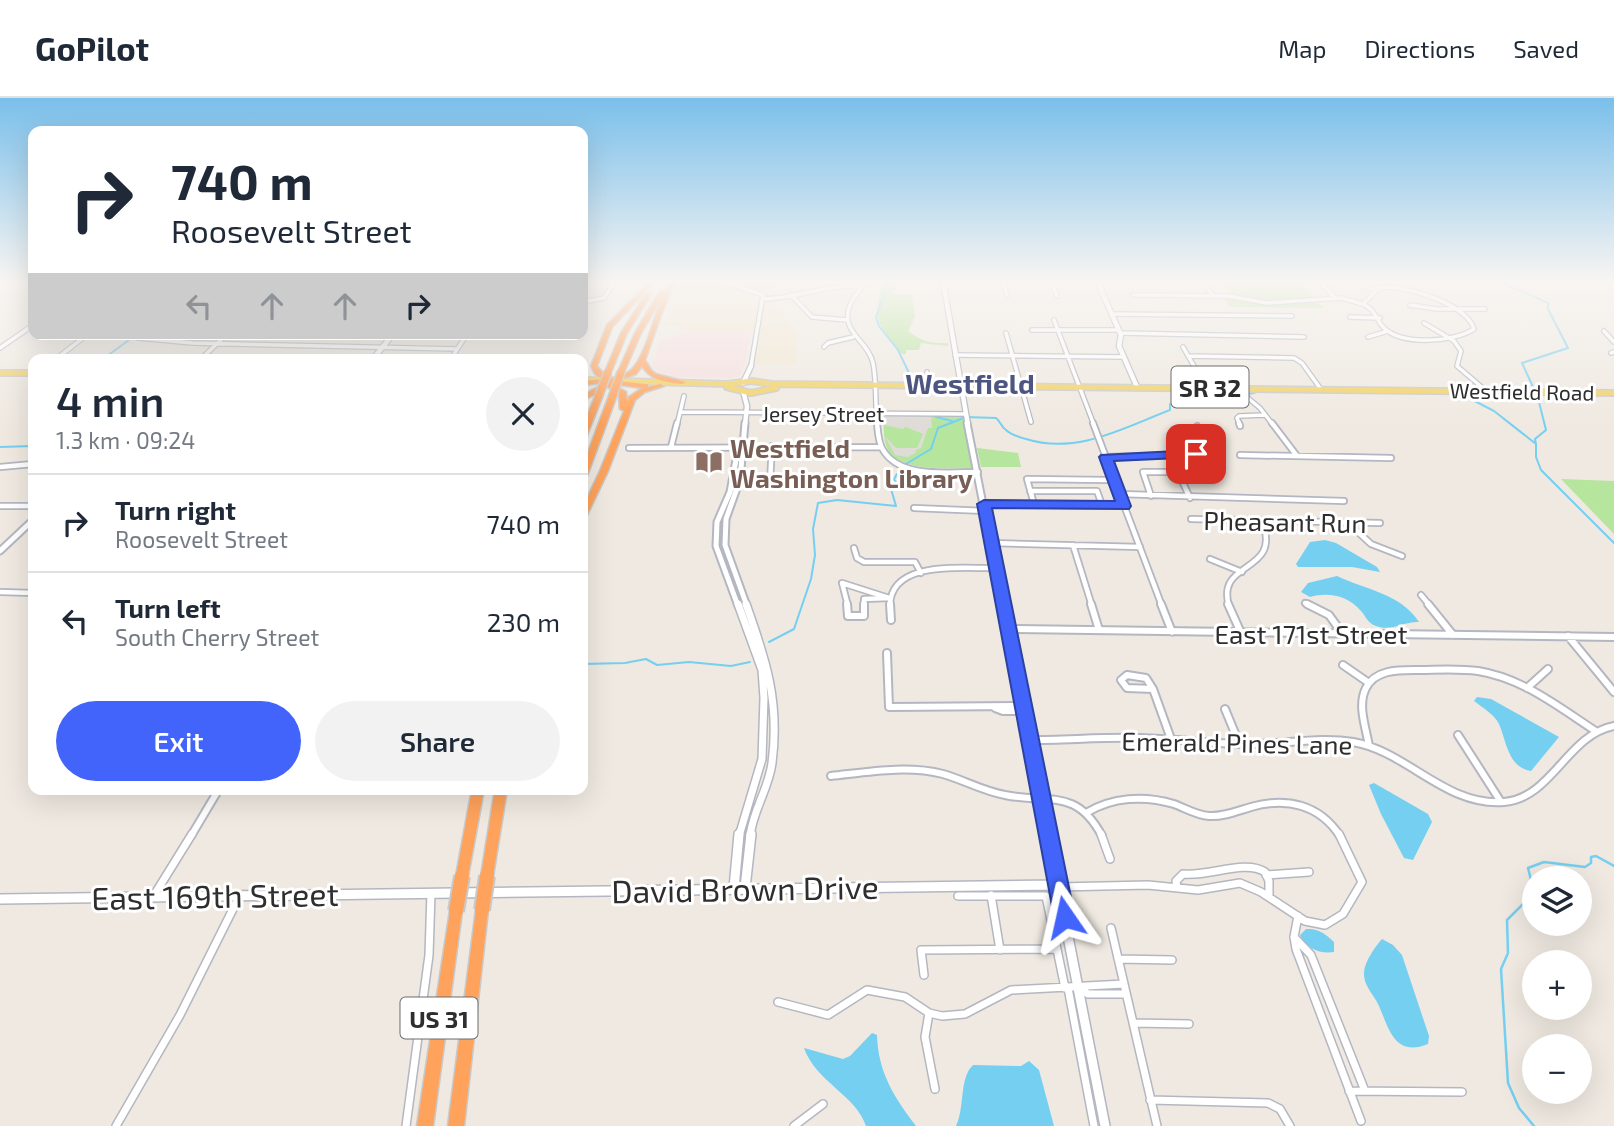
<!DOCTYPE html>
<html lang="en">
<head>
<meta charset="utf-8">
<style>
	body { margin:0; font-family:"Exo 2",sans-serif; background:#f2f2f3; color:#1f2937; height:100vh; display:flex; flex-direction:column; font-size:26px; white-space:nowrap }
	* { box-sizing:border-box; margin:0 }
	p { font-size:23px; color:#747a83 }
	.icon { flex:none; width:38px; height:38px; fill:none; stroke:currentColor; stroke-width:2; stroke-linecap:round; stroke-linejoin:round }
	.map { position:relative; flex:1; overflow:hidden }
	.sheet { position:absolute; left:28px; top:256px; width:560px; height:441px; display:flex; flex-direction:column; background:#fff; border-radius:14px; box-shadow:0 7px 28px #0002 }
	.sheet>* { flex:none }
	.guide { position:absolute; left:28px; top:28px; width:560px; height:214px; border-radius:14px; box-shadow:0 7px 28px #0002; background:#fff; color:#1f2937; overflow:hidden }
	.tools { position:absolute; left:1522px; top:768px; display:grid; gap:14px }
	.tools a { display:grid; place-items:center; width:70px; height:70px; border-radius:50%; background:#fff; box-shadow:0 7px 28px #0002; font-size:35px }
	.pin { position:absolute; display:grid; place-items:center; width:60px; height:60px; color:#fff; margin:-30px; border-radius:14px; box-shadow:0 4px 10px #0006 }
	.me { position:absolute; width:77px; margin:-38px; rotate:349deg; stroke-linejoin:round; filter:drop-shadow(0 0 5px #0008) }
	.turn { display:flex; align-items:center; gap:24px; height:147px; padding:0 28px; font-size:32px }
	.turn .icon { width:91px; height:91px; stroke-width:2.5 }
	.turn b { display:block; font-size:49px; line-height:60px }
	.lanes { display:flex; align-items:center; height:66px; padding:0 28px; background:#0003; justify-content:center; gap:35px; direction:ltr }
	.lanes .off { opacity:.35 }
	.round { display:grid; place-items:center; flex:none; width:74px; height:74px; border-radius:37px; background:#f2f2f3 }
	.summary { display:flex; align-items:center; justify-content:space-between; height:119px; padding:0 28px }
	h1 { font-size:42px; font-weight:600; line-height:52px }
	.action { display:flex; gap:14px; margin-top:auto; padding:14px 28px }
	.action a { flex:1; height:80px; border-radius:42px; background:#4264fb; color:#fff; font-size:28px; font-weight:600; line-height:80px; text-align:center }
	.action a+a { background:#f2f2f3; color:#1f2937 }
	ul { padding:0; list-style:none }
	li { display:flex; align-items:center; gap:21px; height:98px; padding:0 28px; border-top:2px solid #e0e1e3 }
	li div { flex:1 }
	li b { display:block; font-size:26px }
	li em { font-style:normal }
	header { display:flex; align-items:center; gap:42px; box-sizing:border-box; height:98px; padding:0 35px; background:#fff; border-bottom:2px solid #e0e1e3 }
	header strong { font-size:33px }
	nav { display:flex; gap:38px; margin-inline-start:auto; font-size:24px }
	.map>svg:first-child { display:block }
	.education { fill:#f0e6d1 }
	.medical { fill:#f5dfe0 }
	.green { fill:#b6e59e }
	.plaza { fill:#dfdcd8 }
	.water { fill:#75cff0 }
	.lines { fill:none; stroke-linecap:round; stroke-linejoin:round }
	.stream-far1 { stroke:#75cff0; stroke-width:2 }
	.stream { stroke:#75cff0; stroke-width:2.5 }
	.minor-far3-casing { stroke:#b4b7c1; stroke-width:6 }
	.minor-far2-casing { stroke:#b4b7c1; stroke-width:8 }
	.minor-far1-casing { stroke:#b4b7c1; stroke-width:10 }
	.minor-casing { stroke:#b4b7c1; stroke-width:10 }
	.tertiary-far3-casing { stroke:#b4b7c1; stroke-width:7 }
	.tertiary-far2-casing { stroke:#b4b7c1; stroke-width:9 }
	.tertiary-far1-casing { stroke:#b4b7c1; stroke-width:10 }
	.tertiary-casing { stroke:#b4b7c1; stroke-width:12 }
	.primary-casing { stroke:#c9c9c9; stroke-width:8 }
	.motorway-casing { stroke:#c9c9c9; stroke-width:3 }
	.minor-far3 { stroke:#fff; stroke-width:3.5 }
	.minor-far2 { stroke:#fff; stroke-width:4.5 }
	.minor-far1 { stroke:#fff; stroke-width:6 }
	.minor { stroke:#fff; stroke-width:7 }
	.tertiary-far3 { stroke:#fff; stroke-width:4.5 }
	.tertiary-far2 { stroke:#fff; stroke-width:5 }
	.tertiary-far1 { stroke:#fff; stroke-width:7 }
	.tertiary { stroke:#fff; stroke-width:9 }
	.primary { stroke:#f2d163; stroke-width:5 }
	.motorway { fill:#ffa35c; fill-rule:evenodd }
	.motorway-bridge-far1-casing { stroke:#c9c9c9; stroke-width:10; stroke-linecap:butt }
	.motorway-bridge-casing { stroke:#c9c9c9; stroke-width:18; stroke-linecap:butt }
	.motorway-bridge-far1 { stroke:#ffa35c; stroke-width:7 }
	.motorway-bridge { stroke:#ffa35c; stroke-width:14 }
	.route { fill:#4264fb; stroke:#2b41a3; stroke-width:2 }
	.labels { text-anchor:middle; dominant-baseline:central; stroke-width:6; stroke-linejoin:round; paint-order:stroke }
	.far-street-label { font-size:21px; fill:#2e2e2e; stroke:#fff }
	.shield { fill:#fff; stroke:#6d6d6d; stroke-width:2 }
	.shield-label { font-size:24px; font-weight:bold; fill:#2e2e2e }
	.education-label { font-size:26px; font-weight:bold; fill:#785e54; stroke:#fff; text-anchor:start }
	.street-label { font-size:26px; fill:#2e2e2e; stroke:#fff }
	.far-district-label { font-size:28px; font-weight:bold; fill:#4d5680; stroke:#fff }
	.near-street-label { font-size:32px; fill:#2e2e2e; stroke:#fff }
</style>
</head>
<body>
<header>
<strong>GoPilot</strong>
<nav><a>Map</a><a>Directions</a><a>Saved</a></nav>
</header>
<div class="map">
<svg width="1614" height="1028" viewBox="0 0 1614 1028">
	<rect width="100%" height="100%" fill="#efe9e1"/>
	<path class="education" d="M 682,183 L 797,183 L 768,191 L 796,235 L 796,266 L 755,266 L 760,233 L 681,233 L 681,228 L 663,228 Z"/>
	<path class="medical" d="M 689,233 L 752,233 L 741,277 L 732,280 L 673,279 L 652,270 L 660,242 Z"/>
	<path class="green" d="M 882,183 L 899,183 L 892,196 L 912,197 L 915,219 L 908,233 C 920,243 932,246 948,245 L 948,248 L 921,245 L 919,252 L 906,252 L 906,256 L 902,256 C 876,223 873,225 882,183 Z
		M 1223,183 L 1299,183 L 1323,210 L 1230,209 L 1223,200 L 1235,199 Z
		M 883,317 L 963,318 L 973,371 C 949,370 897,374 887,350 C 883,341 884,327 883,317 Z
		M 977,350 L 1018,355 L 1021,369 L 981,369 Z
		M 1561,381 L 1614,383 L 1614,436 Z"/>
	<path class="plaza" d="M 883,317 L 931,317 L 932,330 L 928,330 L 921,350 L 914,353 L 917,354 L 908,359 L 895,357 L 885,338 L 896,350 L 917,350 L 923,336 L 906,329 L 907,327 L 903,331 L 884,327 Z"/>
	<path class="water" d="M 1325,442 L 1336,445 L 1377,469 L 1380,474 L 1352,469 L 1298,469 L 1296,466 L 1310,444 Z
		M 1337,478 C 1366,492 1400,495 1419,524 C 1404,523 1392,534 1376,528 C 1367,525 1366,518 1361,513 C 1347,497 1328,494 1310,499 L 1301,494 L 1308,485 Z
		M 1477,599 L 1491,601 L 1559,639 L 1531,673 C 1508,669 1507,645 1499,626 C 1494,616 1483,610 1474,603 Z
		M 1374,685 L 1428,716 L 1432,724 L 1413,762 L 1404,760 L 1381,716 L 1369,687 Z
		M 1306,831 C 1318,830 1326,836 1334,844 L 1334,854 C 1320,856 1306,851 1300,837 Z
		M 1382,841 L 1393,847 L 1402,857 L 1429,938 L 1428,946 C 1392,961 1388,925 1377,904 C 1372,895 1363,886 1364,874 C 1365,863 1375,849 1382,841 Z
		M 872,935 L 877,937 C 878,974 894,999 916,1028 L 866,1028 C 856,997 816,984 804,950 L 843,961 L 850,958 Z
		M 1029,963 L 1039,972 L 1054,1028 L 956,1028 C 965,1010 959,980 973,967 L 1021,968 Z"/>
	<g class="lines">
		<path class="stream-far1" d="M 889,183 L 876,219 L 879,228 L 898,252 L 909,275
			M 1498,183 L 1548,205 L 1548,211 L 1568,250 L 1522,265 L 1534,291
			M 103,261 L 137,236
			M 1461,296 L 1494,313 L 1536,346 L 1536,359 L 1541,372 L 1614,445
			M 936,319 L 952,323
			M 1536,346 L 1535,341 L 1546,332 L 1537,296
			M 0,349 L 33,348
			M 906,366 L 931,351 L 938,330 L 966,319 L 996,320 C 1001,324 1001,329 1006,332 C 1011,337 1019,339 1026,341 C 1077,357 1123,330 1170,312 L 1170,306 L 1187,303 L 1211,306 L 1257,294
			M 769,544 L 794,531 L 811,481 L 815,457 L 813,431 L 818,405 L 837,402 L 896,408 L 891,391 L 897,386 L 894,381 L 897,376
			M 583,566 L 625,565 L 646,561 L 657,567 L 689,564 L 731,568 L 750,564"/>
		<path class="stream" d="M 1534,1028 L 1519,1010 L 1508,985 L 1501,871 L 1508,855 L 1507,822 L 1530,799 L 1531,782 L 1528,770 L 1544,764 L 1585,769 L 1591,765 L 1591,759 L 1596,758 L 1614,768"/>
		<g class="minor-far3-casing">
			<path id="minor-far3" d="M 721,183 L 763,197 L 751,268
				M 865,183 C 861,191 854,198 850,207 C 839,234 868,242 873,265 C 877,285 875,307 877,327
				M 1003,183 L 1007,197
				M 1051,183 L 1057,198
				M 1203,183 L 1213,198
				M 1323,187 L 1335,200
				M 1362,187 L 1375,192
				M 1390,189 C 1413,191 1466,206 1474,231 C 1454,244 1403,248 1384,230 C 1375,221 1376,212 1363,206 L 1379,190 Z
				M 791,197 L 812,219 L 847,222
				M 1133,197 L 1228,198 L 1267,205 L 1341,200 L 1363,206
				M 763,201 C 797,200 828,186 863,188
				M 583,204 L 604,200 L 615,183
				M 1410,207 L 1437,211 L 1485,211
				M 1112,216 L 1292,218
				M 1350,219 L 1380,220
				M 1054,222 L 1094,327
				M 1424,225 L 1454,243 L 1461,253 L 1457,268 L 1485,292
				M 1032,232 L 1119,232
				M 1604,233 L 1614,244
				M 1006,235 L 1031,324
				M 1120,235 L 1304,239
				M 1368,239 L 1388,233
				M 138,240 L 193,245 L 457,251
				M 824,249 L 828,245 L 853,239
				M 1183,249 L 1206,289
				M 0,250 L 33,227
				M 1611,255 L 1614,254
				M 955,257 L 1123,259
				M 1188,258 L 1294,260 L 1302,265 L 1320,290
				M 56,261 L 88,236
				M 201,261 L 227,236
				M 451,261 L 467,236
				M 927,274 L 927,286
				M 1237,291 L 1260,310 L 1273,327
				M 680,314 L 966,316
				M 677,327 L 684,298
				M 1240,327 L 1237,320 L 1239,318 L 1265,317"/>
		</g>
		<g class="minor-far2-casing">
			<path id="minor-far2" d="M 877,325 C 878,334 878,344 883,352 C 900,381 950,374 978,374
				M 1093,325 L 1162,508
				M 1239,325 L 1240,328
				M 1272,325 L 1297,358
				M 772,348 L 770,384 L 834,385
				M 671,349 L 677,325
				M 629,350 L 881,349
				M 1240,357 L 1391,360
				M 1106,359 L 1196,356 L 1207,348 L 1197,328
				M 0,369 L 33,366
				M 1030,393 L 1097,393 L 1102,407
				M 1120,396 L 1344,403
				M 1151,398 L 1143,374 L 1178,374 L 1190,400
				M 984,406 L 1124,408
				M 1034,406 L 1027,381 L 1107,382
				M 0,408 L 33,408
				M 914,410 L 986,413
				M 1191,421 L 1380,425
				M 1347,424 L 1371,446 L 1402,458
				M 992,445 L 1140,449
				M 1073,447 L 1092,508
				M 854,450 L 857,460 L 864,464 L 915,464 L 921,475
				M 1210,461 L 1242,474
				M 0,494 L 33,495
				M 1421,497 L 1430,508
				M 1305,505 L 1311,508
				M 848,508 L 842,485 L 889,500 L 864,501 L 864,508
				M 890,508 C 890,461 964,471 997,470
				M 1229,508 C 1215,461 1283,477 1262,423"/>
		</g>
		<g class="minor-far1-casing">
			<path id="minor-far1" d="M 847,506 L 848,518 L 864,518 L 864,506
				M 890,506 L 891,522
				M 1091,506 L 1099,532
				M 1161,506 L 1172,534
				M 1228,506 L 1241,535
				M 1307,506 L 1329,517 L 1342,535
				M 1428,506 L 1453,537
				M 1008,531 L 1614,539
				M 1568,538 L 1614,594
				M 887,555 L 889,609 L 1023,608
				M 1343,567 L 1369,585
				M 1127,577 L 1146,580 L 1153,591 L 1127,590 L 1121,582 Z
				M 1527,590 L 1548,571
				M 1153,591 L 1171,641
				M 995,610 L 1003,613 L 1024,613
				M 1225,611 L 1239,645
				M 1458,637 L 1501,704
				M 1030,642 C 1067,642 1104,639 1141,640 C 1177,641 1212,646 1247,646 C 1282,647 1319,638 1353,644 C 1407,653 1446,709 1504,704 C 1552,700 1567,637 1614,628
				M 1369,648 C 1366,630 1357,607 1366,590 C 1375,572 1397,572 1414,572 C 1435,572 1457,570 1478,573 C 1523,580 1560,610 1597,634
				M 831,678 C 868,674 907,667 943,676 C 964,682 983,693 1005,697 C 1048,706 1076,689 1102,738
				M 1086,715 C 1112,699 1144,697 1174,706 C 1185,710 1196,717 1209,718 C 1223,719 1237,713 1251,709 C 1286,699 1319,706 1340,738
				M 191,738 L 219,691"/>
		</g>
		<g class="minor-casing">
			<path id="minor" d="M 1101,736 L 1110,761
				M 1266,777 L 1309,774
				M 1059,789 L 1148,787 L 1198,792 L 1240,785 L 1261,794 L 1305,823 L 1325,827 L 1343,816 L 1362,784 L 1339,736
				M 1177,790 L 1176,783 L 1183,776 C 1209,779 1245,761 1265,774 L 1269,783 L 1269,798
				M 991,797 L 1000,852
				M 958,798 L 1046,798 L 1065,890
				M 153,799 L 192,736
				M 1298,818 L 1294,839 L 1296,851 L 1361,1023
				M 1111,830 L 1157,1028
				M 1294,839 L 1311,857 L 1365,993
				M 1118,861 L 1172,862
				M 924,877 L 921,852 L 1057,851
				M 1068,890 L 1094,1028
				M 1079,890 L 1088,896 L 1126,896
				M 778,904 L 828,917 L 867,892 L 905,899 L 929,915 L 942,918 L 965,916 L 1011,892 L 1124,886
				M 929,915 L 925,939 L 935,991
				M 1133,925 L 1189,926
				M 1349,993 L 1462,994
				M 1150,1002 L 1268,1005 L 1280,1011 L 1290,1028
				M 116,1028 L 180,917 L 240,797
				M 406,1028 L 429,857 L 431,795
				M 794,1028 L 823,1006"/>
		</g>
		<g class="tertiary-far3-casing">
			<path id="tertiary-far3" d="M 943,183 L 968,327
				M 1097,183 L 1121,237 L 1119,248 L 1137,289
				M 1606,183 L 1614,188
				M 373,261 L 393,236
				M 743,285 L 751,268
				M 743,293 L 747,308 L 745,327"/>
		</g>
		<g class="tertiary-far2-casing">
			<path id="tertiary-far2" d="M 745,325 L 740,382 L 726,421 L 725,447 L 747,508
				M 967,325 L 1003,508
				M 0,453 L 33,422
				M 738,508 L 716,448 L 717,424 L 730,394 L 738,351 L 741,350"/>
		</g>
		<g class="tertiary-far1-casing">
			<path id="tertiary-far1" d="M 738,506 L 762,572 L 764,600 L 762,661 L 739,738
				M 746,506 C 766,562 780,604 772,665 C 769,690 753,712 750,738
				M 1003,506 L 1048,738"/>
		</g>
		<g class="tertiary-casing">
			<path id="tertiary" d="M 1048,736 L 1105,1028
				M 734,790 L 739,736
				M 745,790 L 751,736
				M 0,801 L 1058,787"/>
		</g>
		<g class="primary-casing">
			<path id="primary" d="M 0,275 L 33,275
				M 583,282 L 727,286 L 752,283 L 772,286 L 1614,295
				M 727,289 L 751,295 L 776,290"/>
		</g>
		<g class="motorway-casing">
			<path id="motorway" d="M 650,183 L 656,183 L 612,229 L 597,268 L 601,273 L 611,280 C 618,279 625,277 631,272 C 645,260 654,218 662,199 L 641,235 L 624,274 L 621,276 L 618,274 L 635,235 L 659,194 L 662,192 L 665,193 L 669,183 L 675,183 L 661,217 L 645,262 L 652,273 L 656,276 L 686,284 L 682,286 C 666,284 651,283 642,268 L 636,276 L 618,283 L 645,286 L 648,286 L 648,289 L 660,286 L 664,288 L 645,294 L 635,302 L 608,373 L 587,417 L 583,420 L 583,409 L 600,373 L 624,313 L 620,311 L 619,297 L 608,289 L 597,295 L 603,297 L 587,337 L 583,339 L 583,328 L 596,296 L 583,302 L 583,297 L 605,285 L 583,287 L 583,283 L 602,281 L 595,276 L 591,268 L 607,227 ZM 613,286 L 642,290 L 629,299 L 627,304 L 626,294 Z
				M 647,194 L 652,195 L 627,235 L 611,274 L 606,275 L 605,274 L 621,235 Z
				M 610,295 L 616,295 L 617,297 L 587,378 L 583,380 L 583,368 Z
				M 472,691 L 484,691 L 468,778 L 466,782 L 462,784 L 458,782 L 456,778 Z
				M 495,691 L 507,691 L 493,778 L 491,782 L 487,784 L 483,782 L 481,778 Z
				M 482,806 L 487,808 L 488,812 L 464,1028 L 448,1028 L 476,812 L 477,808 Z
				M 456,807 L 461,809 L 462,813 L 433,1028 L 417,1028 L 450,813 L 451,809 Z"/>
		</g>
		<use href="#minor-far3" class="minor-far3"/>
		<use href="#minor-far2" class="minor-far2"/>
		<use href="#minor-far1" class="minor-far1"/>
		<use href="#minor" class="minor"/>
		<use href="#tertiary-far3" class="tertiary-far3"/>
		<use href="#tertiary-far2" class="tertiary-far2"/>
		<use href="#tertiary-far1" class="tertiary-far1"/>
		<use href="#tertiary" class="tertiary"/>
		<use href="#primary" class="primary"/>
		<use href="#motorway" class="motorway"/>
		<g class="motorway-bridge-far1-casing">
			<path id="motorway-bridge-far1" d="M 599,297 L 608,274
				M 613,297 L 621,274"/>
		</g>
		<g class="motorway-bridge-casing">
			<path id="motorway-bridge" d="M 482,812 L 487,778
				M 456,813 L 462,778"/>
		</g>
		<use href="#motorway-bridge-far1" class="motorway-bridge-far1"/>
		<use href="#motorway-bridge" class="motorway-bridge"/>
	</g>
	<linearGradient id="sky" x2="0" y2="1"><stop stop-color="#7abfeb"/><stop offset="0.56" stop-color="#f8f5f2"/><stop offset="1" stop-color="#f8f5f2" stop-opacity="0"/></linearGradient>
	<rect width="1614" height="327" fill="url(#sky)"/>
	<path class="route" d="M 1196,352 L 1203,356 L 1201,359 L 1114,363 L 1131,408 L 1129,411 L 992,410 L 1075,819 L 1072,827 L 1065,829 L 1057,827 L 1054,819 L 977,406 L 984,402 L 1115,403 L 1099,359 L 1101,357 Z"/>
	<defs>
		<g id="library-bare" transform="scale(2.1)"><path d="M-6-4Q-3-5.5-.7-3.5V5Q-3 3-6 4ZM6-4Q3-5.5 .7-3.5V5Q3 3 6 4Z" fill="#8d6e63" stroke="#fff" stroke-width="2.5" paint-order="stroke"/></g>
	</defs>
	<g fill-rule="evenodd">
		<use href="#library-bare" x="709" y="364"/>
	</g>
	<g class="labels">
		<g class="far-street-label">
			<text transform="translate(1522 293) rotate(1)">Westfield Road</text>
			<text x="823" y="315">Jersey Street</text>
		</g>
		<g class="shield">
			<rect x="1171.5" y="268.5" width="77" height="41" rx="5"/>
			<rect x="400.5" y="899.5" width="77" height="41" rx="5"/>
		</g>
		<g class="shield-label">
			<text x="1210" y="289">SR 32</text>
			<text x="439" y="920">US 31</text>
		</g>
		<g class="education-label">
			<text x="730" y="349">Westfield<tspan x="730" dy="30">Washington Library</tspan></text>
		</g>
		<g class="street-label">
			<text transform="translate(1285 423) rotate(1)">Pheasant Run</text>
			<text x="1311" y="535">East 171st Street</text>
			<text transform="translate(1237 644) rotate(1)">Emerald Pines Lane</text>
		</g>
		<g class="far-district-label">
			<text x="970" y="285">Westfield</text>
		</g>
		<g class="near-street-label">
			<text transform="translate(745 790) rotate(-1)">David Brown Drive</text>
			<text transform="translate(215 797) rotate(-1)">East 169th Street</text>
		</g>
	</g>
</svg>
<div class="tools">
<a><svg class="icon" aria-label="layers" viewBox="0 0 24 24"><path d="M12 4l9 5-9 5-9-5zM3 14l9 5 9-5"/></svg></a>
<a>+</a>
<a>−</a>
</div>
<div class="pin" style="left:1196px;top:356px;background:#d93025"><svg class="icon" aria-label="arrive" viewBox="0 0 24 24"><path d="M6 21V4h12l-3 4 3 4H6"/></svg></div>
<svg class="me" style="left:1065px;top:819px" viewBox="-20 -20 40 40"><path d="M0-17L14 15 0 8-14 15z" fill="#4264fb" stroke="#fff" stroke-width="4"/></svg>
<div class="guide">
<div class="turn"><svg class="icon" aria-label="right" viewBox="0 0 24 24"><path d="M7 20v-9h11M14 6l5 5-5 5"/></svg><div><b>740 m</b>Roosevelt Street</div></div>
<div class="lanes"><svg class="icon off" aria-label="left" viewBox="0 0 24 24"><path d="M17 20v-9H6M10 6l-5 5 5 5"/></svg><svg class="icon off" aria-label="ahead" viewBox="0 0 24 24"><path d="M12 20V5M6 11l6-6 6 6"/></svg><svg class="icon off" aria-label="ahead" viewBox="0 0 24 24"><path d="M12 20V5M6 11l6-6 6 6"/></svg><svg class="icon" aria-label="right" viewBox="0 0 24 24"><path d="M7 20v-9h11M14 6l5 5-5 5"/></svg></div>
</div>
<section class="sheet">
<div class="summary"><div><h1>4 min</h1><p>1.3 km · 09:24</p></div><a class="round"><svg class="icon" aria-label="close" viewBox="0 0 24 24"><path d="M6 6l12 12M18 6L6 18"/></svg></a></div>
<ul>
<li><svg class="icon" aria-label="right" viewBox="0 0 24 24"><path d="M7 20v-9h11M14 6l5 5-5 5"/></svg><div><b>Turn right</b><p>Roosevelt Street</p></div><em>740 m</em></li>
<li><svg class="icon" aria-label="left" viewBox="0 0 24 24"><path d="M17 20v-9H6M10 6l-5 5 5 5"/></svg><div><b>Turn left</b><p>South Cherry Street</p></div><em>230 m</em></li>
</ul>
<div class="action"><a>Exit</a><a>Share</a></div>
</section>
</div>
</body>
</html>
